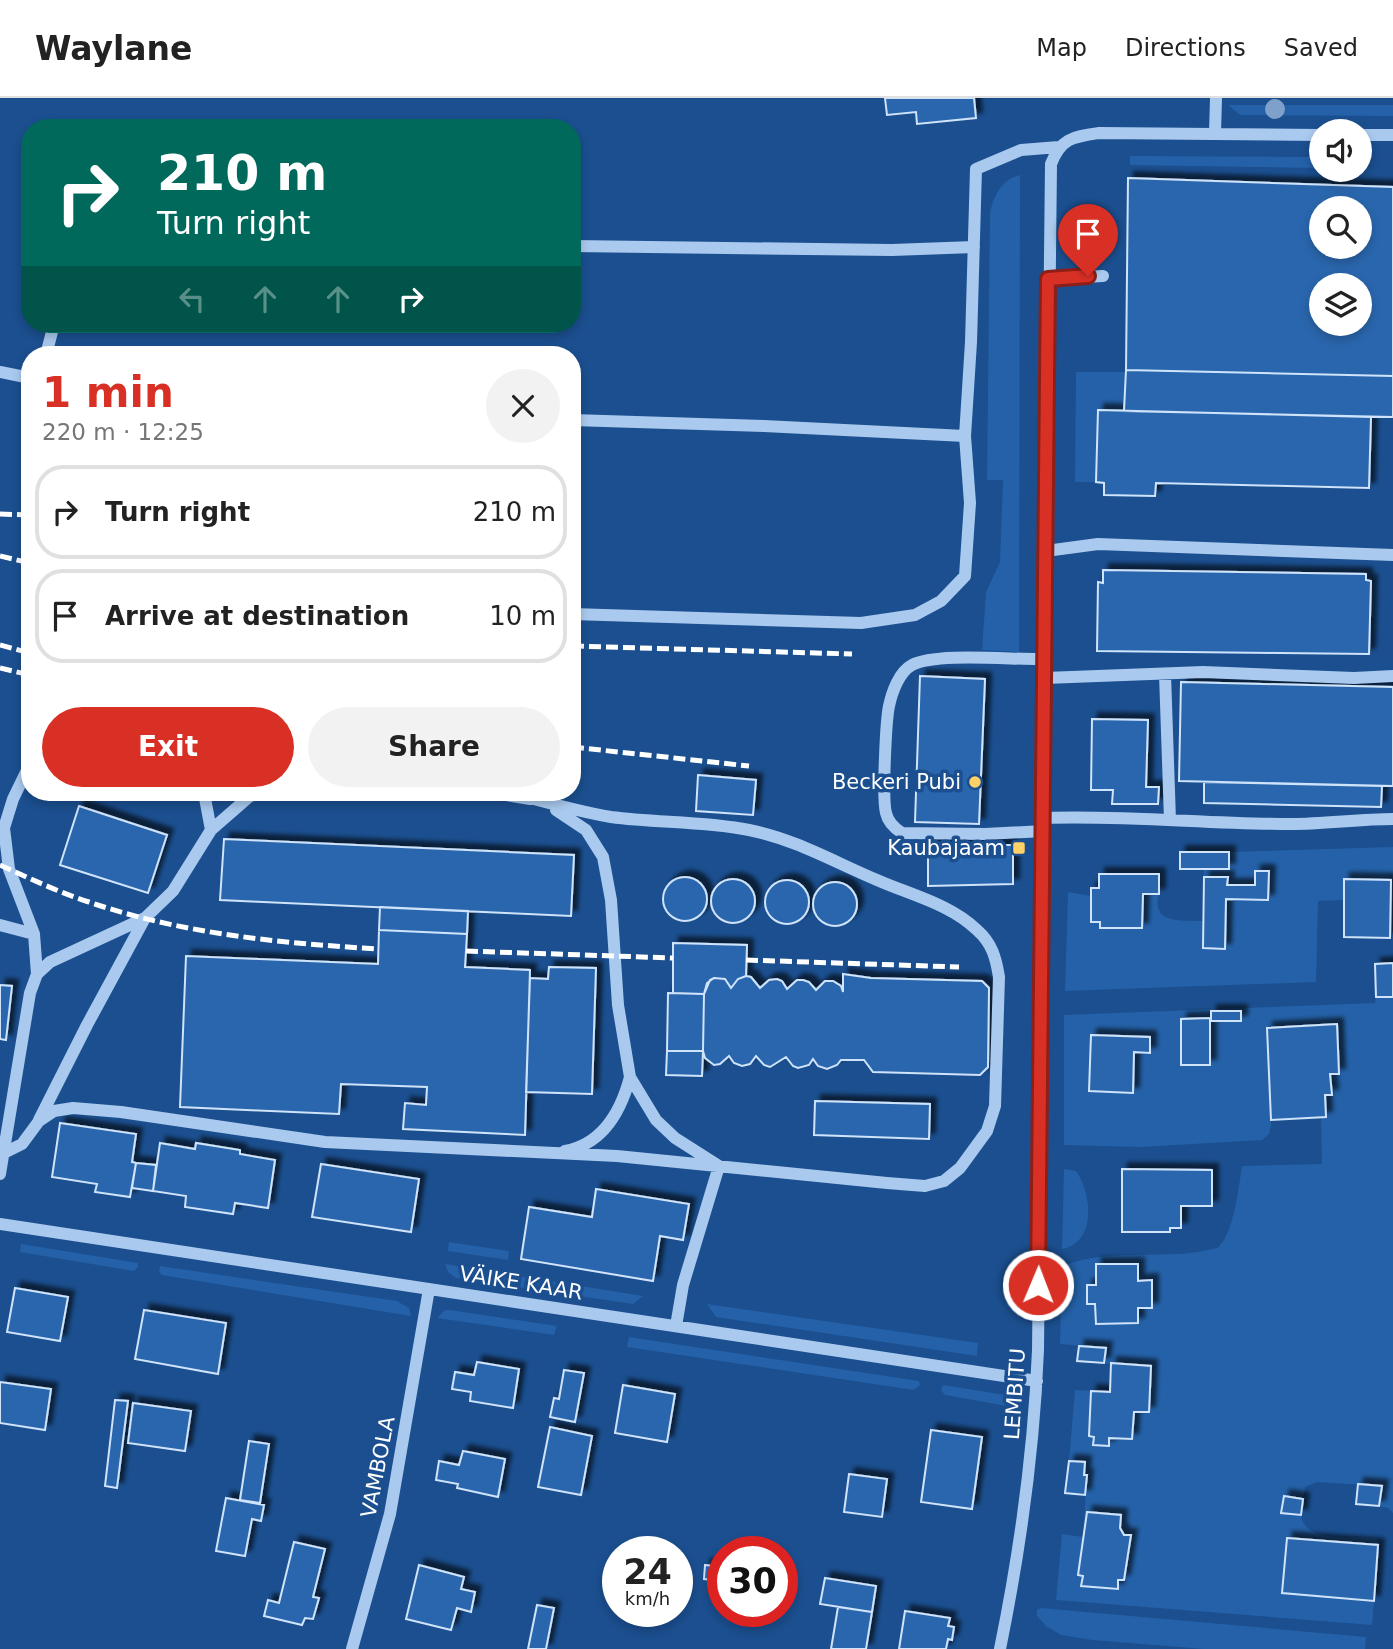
<!DOCTYPE html>
<html lang="en">
<head>
<meta charset="utf-8">
<style>
	body { margin:0; font-family:"DejaVu Sans",sans-serif; background:#f2f2f2; color:#222; height:100vh; display:flex; flex-direction:column; font-size:26px; white-space:nowrap }
	* { box-sizing:border-box; margin:0 }
	p { font-size:23px; color:#767676 }
	.icon { flex:none; width:38px; height:38px; fill:none; stroke:currentColor; stroke-width:2; stroke-linecap:round; stroke-linejoin:round }
	.map { position:relative; flex:1; overflow:hidden }
	.panel { position:absolute; left:21px; top:248px; width:560px; height:455px; display:flex; flex-direction:column; background:#fff; border-radius:28px; box-shadow:0 4px 10px #0003 }
	.panel>* { flex:none }
	.guide { position:absolute; left:21px; top:21px; width:560px; height:214px; border-radius:28px; box-shadow:0 4px 10px #0003; background:#00695c; color:#fff; overflow:hidden }
	.tools { position:absolute; left:1309px; top:21px; display:grid; gap:14px }
	.tools a { display:grid; place-items:center; width:63px; height:63px; border-radius:50%; background:#fff; box-shadow:0 4px 10px #0003; font-size:35px }
	.speed { position:absolute; left:602px; top:1438px; display:flex; gap:14px; font-size:35px; font-weight:700; text-align:center }
	.speed>* { display:grid; place-content:center; width:91px; height:91px; border-radius:50%; background:#fff; box-shadow:0 4px 10px #0003; line-height:1 }
	.speed small { font-size:18px; font-weight:400 }
	.speed .limit { border:10px solid #d22; background:#fff; color:#111 }
	.pin { position:absolute; display:grid; place-items:center; width:60px; height:60px; color:#fff; margin:-72px -30px; border-radius:50% 50% 50% 0; rotate:-45deg; box-shadow:0 0 7px #0007 }
	.pin .icon { rotate:45deg }
	.me { position:absolute; width:77px; margin:-38px; rotate:1deg; stroke-linejoin:round; filter:drop-shadow(0 0 5px #0008) }
	.turn { display:flex; align-items:center; gap:24px; height:147px; padding:0 21px; font-size:32px }
	.turn .icon { width:91px; height:91px; stroke-width:2.5 }
	.turn b { display:block; font-size:49px; line-height:60px }
	.lanes { display:flex; align-items:center; height:66px; padding:0 21px; background:#0003; justify-content:center; gap:35px; direction:ltr }
	.lanes .off { opacity:.35 }
	.round { display:grid; place-items:center; flex:none; width:74px; height:74px; border-radius:37px; background:#f2f2f2 }
	.overview { display:flex; align-items:center; justify-content:space-between; height:119px; padding:0 21px }
	h1 { font-size:42px; font-weight:600; line-height:52px; color:#d93025 }
	.action { display:flex; gap:14px; margin-top:auto; padding:14px 21px }
	.action a { flex:1; height:80px; border-radius:42px; background:#d93025; color:#fff; font-size:28px; font-weight:600; line-height:80px; text-align:center }
	.action a+a { background:#f2f2f2; color:#222 }
	ul { padding:0; list-style:none }
	li { display:flex; align-items:center; gap:21px; height:94px; margin:0 14px 10px; padding:0 7px; border:4px solid #e0e0e0; border-radius:28px }
	li div { flex:1 }
	li b { display:block; font-size:26px }
	li em { font-style:normal }
	header { display:flex; align-items:center; gap:42px; box-sizing:border-box; height:98px; padding:0 35px; background:#fff; border-bottom:2px solid #e0e0e0 }
	header strong { font-size:33px }
	nav { display:flex; gap:38px; margin-inline-start:auto; font-size:24px }
	.map>svg:first-child { display:block }
	.green { fill:#2461a8 }
	.building { fill:#2a66ad; stroke:#cfe3fa; stroke-width:2; fill-rule:evenodd; filter:url(#shadow) }
	.lines { fill:none; stroke-linecap:round; stroke-linejoin:round }
	.minor { stroke:#a9c9ee; stroke-width:12 }
	.rail { stroke:#fff; stroke-width:5; stroke-dasharray:12 5; stroke-linecap:butt }
	.tree { fill:#7ea0ca }
	.route-casing { stroke:#8d1f18; stroke-width:18 }
	.route { stroke:#d93025; stroke-width:12 }
	.poi-dot { fill:#ffd166; stroke:#1b4f8f; stroke-width:2.5 }
	.labels { text-anchor:middle; dominant-baseline:central; stroke-width:7; stroke-linejoin:round; paint-order:stroke }
	.poi-label { font-size:21px; fill:#fff; stroke:#1b4f8f; text-anchor:end }
	.street-label { font-size:21px; fill:#fff; stroke:#1b4f8f }
</style>
</head>
<body>
<header>
<strong>Waylane</strong>
<nav><a>Map</a><a>Directions</a><a>Saved</a></nav>
</header>
<div class="map">
<svg width="1393" height="1551" viewBox="0 0 1393 1551">
	<defs>
		<filter id="shadow"><feDropShadow dx="6" dy="-6" stdDeviation="2" flood-color="#0009"/></filter>
	</defs>
	<rect width="100%" height="100%" fill="#1b4f8f"/>
	<path class="green" d="M 1228,7 L 1393,7 L 1393,18 L 1240,17 Z
		M 1130,58 L 1321,59 L 1321,70 L 1130,67 Z
		M 1020,77 L 1019,554 L 982,552 L 986,494 L 1000,464 L 1003,382 L 987,382 L 990,115 C 994,97 1001,82 1020,77 Z
		M 1076,274 L 1126,274 L 1124,313 L 1098,313 L 1096,384 L 1075,384 Z
		M 1393,749 L 1393,803 L 1390,803 L 1391,782 L 1345,781 L 1344,802 L 1318,803 L 1316,884 L 1065,893 L 1068,794 L 1091,798 L 1091,824 L 1100,824 L 1100,830 L 1142,830 L 1143,796 L 1159,796 C 1150,827 1184,822 1203,823 L 1204,771 L 1229,771 L 1229,754 Z
		M 1376,899 L 1393,899 L 1393,1415 L 1388,1410 L 1379,1408 L 1381,1388 L 1317,1384 L 1305,1389 C 1304,1397 1300,1409 1301,1417 C 1304,1446 1356,1438 1376,1441 L 1379,1444 L 1372,1527 L 1056,1502 L 1062,1436 L 1083,1439 L 1087,1378 L 1084,1377 L 1085,1365 L 1069,1363 L 1075,1292 L 1110,1294 L 1111,1266 L 1104,1265 L 1106,1250 L 1060,1246 L 1062,1168 C 1116,1148 1164,1164 1217,1150 C 1233,1139 1239,1088 1242,1068 L 1322,1066 L 1321,1020 L 1326,1019 L 1325,997 L 1331,997 L 1330,976 L 1339,975 L 1337,927 L 1267,930 L 1271,1028 L 1269,1036 L 1262,1042 L 1141,1049 L 1064,1047 L 1064,917 L 1375,905 Z
		M 1064,1071 L 1076,1073 C 1092,1095 1097,1145 1062,1151 Z
		M 449,1144 L 509,1153 L 508,1162 L 448,1153 Z
		M 21,1146 L 138,1165 L 138,1169 L 134,1173 L 20,1154 Z
		M 445,1166 L 643,1198 L 633,1206 L 456,1180 L 448,1174 Z
		M 160,1168 L 397,1203 L 409,1210 L 411,1218 L 162,1177 L 159,1174 Z
		M 707,1206 L 978,1245 L 977,1258 L 716,1219 Z
		M 445,1212 L 450,1212 L 557,1228 L 554,1237 L 437,1220 Z
		M 629,1239 L 919,1283 L 920,1287 L 914,1292 L 627,1249 Z
		M 943,1287 L 1005,1297 L 1007,1308 L 945,1297 L 941,1292 Z
		M 1041,1510 L 1366,1539 L 1365,1551 L 1204,1551 L 1092,1542 L 1061,1537 L 1046,1528 L 1037,1518 L 1037,1512 Z"/>
	<path class="building" d="M 885,0 L 974,0 L 976,20 L 917,26 L 916,14 L 887,17 Z
		M 1128,80 L 1393,89 L 1393,278 L 1126,272 ZM 1321,110 L 1360,110 L 1360,149 L 1321,149 ZM 1321,187 L 1360,187 L 1360,226 L 1321,226 Z
		M 1126,272 L 1393,278 L 1393,319 L 1124,313 Z
		M 1098,312 L 1371,319 L 1369,390 L 1156,385 L 1155,398 L 1104,397 L 1104,385 L 1096,384 Z
		M 1103,472 L 1366,476 L 1366,482 L 1371,483 L 1369,556 L 1097,553 L 1098,484 L 1103,485 Z
		M 920,578 L 985,581 L 979,726 L 915,724 Z
		M 1181,584 L 1393,589 L 1393,688 L 1179,683 Z
		M 1092,621 L 1148,622 L 1146,689 L 1159,689 L 1158,706 L 1112,706 L 1113,692 L 1091,692 Z
		M 698,677 L 756,682 L 753,717 L 696,713 Z
		M 1204,684 L 1382,688 L 1381,709 L 1204,705 Z
		M 79,708 L 167,737 L 148,795 L 60,767 Z
		M 224,741 L 574,757 L 571,818 L 220,802 Z
		M 928,747 L 1013,747 L 1013,786 L 928,788 Z
		M 1180,754 L 1229,754 L 1229,771 L 1180,771 Z
		M 1255,773 L 1269,773 L 1268,802 L 1226,801 L 1225,851 L 1203,850 L 1204,779 L 1228,779 L 1227,787 L 1255,787 Z
		M 1099,776 L 1159,776 L 1159,796 L 1143,796 L 1142,830 L 1100,830 L 1100,824 L 1091,824 L 1091,790 L 1099,790 Z
		M663 801a22 22 0 1 1 44 0a22 22 0 1 1-44 0Z
		M711 803a22 22 0 1 1 44 0a22 22 0 1 1-44 0Z
		M 1344,781 L 1391,782 L 1390,840 L 1344,839 Z
		M765 804a22 22 0 1 1 44 0a22 22 0 1 1-44 0Z
		M813 806a22 22 0 1 1 44 0a22 22 0 1 1-44 0Z
		M 380,809 L 468,813 L 467,836 L 379,832 Z
		M 379,832 L 467,836 L 465,869 L 530,872 L 525,1037 L 403,1031 L 405,1005 L 426,1007 L 427,989 L 341,986 L 339,1016 L 180,1009 L 186,858 L 378,866 Z
		M 673,845 L 747,847 L 746,878 L 738,881 L 731,890 L 725,881 L 714,880 L 707,885 L 704,896 L 673,895 Z
		M 1393,865 L 1393,899 L 1376,899 L 1375,866 Z
		M 549,869 L 596,870 L 592,996 L 526,994 L 530,880 L 548,881 Z
		M 843,876 L 871,880 L 982,883 L 989,890 L 988,969 L 980,977 L 873,974 L 864,962 L 841,962 L 837,967 L 827,971 L 818,968 L 813,961 L 809,967 L 798,970 L 793,968 L 786,959 L 770,969 L 764,967 L 756,958 L 750,966 L 742,968 L 734,965 L 729,958 L 720,966 L 714,967 L 705,960 L 703,953 L 704,896 L 710,882 L 714,880 L 725,881 L 731,890 L 738,881 L 746,878 L 751,879 L 760,890 L 769,882 L 777,881 L 782,883 L 787,891 L 797,882 L 803,882 L 809,884 L 816,892 L 825,883 L 833,883 L 841,888 L 843,894 Z
		M 0,887 L 12,888 L 6,942 L 0,941 Z
		M 668,895 L 704,896 L 703,953 L 667,953 Z
		M 1211,913 L 1241,913 L 1241,923 L 1211,923 Z
		M 1210,920 L 1210,967 L 1181,967 L 1181,921 Z
		M 1337,926 L 1339,976 L 1330,976 L 1332,997 L 1325,997 L 1326,1019 L 1271,1022 L 1267,930 Z
		M 1091,937 L 1150,939 L 1150,955 L 1134,954 L 1133,995 L 1089,993 Z
		M 667,953 L 703,953 L 702,978 L 666,977 Z
		M 815,1003 L 930,1006 L 929,1041 L 814,1037 Z
		M 60,1025 L 136,1036 L 132,1064 L 136,1065 L 130,1099 L 95,1094 L 97,1086 L 52,1079 Z
		M 160,1045 L 195,1051 L 196,1045 L 240,1052 L 240,1056 L 275,1062 L 268,1110 L 235,1105 L 233,1116 L 185,1109 L 186,1098 L 153,1093 Z
		M 136,1065 L 156,1067 L 153,1093 L 132,1090 Z
		M 321,1066 L 419,1081 L 411,1134 L 312,1119 Z
		M 1122,1071 L 1212,1072 L 1212,1108 L 1181,1108 L 1181,1130 L 1170,1130 L 1170,1134 L 1122,1134 Z
		M 596,1091 L 689,1106 L 683,1142 L 660,1138 L 653,1183 L 521,1161 L 529,1109 L 592,1119 Z
		M 1096,1166 L 1138,1166 L 1138,1183 L 1152,1182 L 1152,1210 L 1138,1210 L 1138,1225 L 1096,1226 L 1095,1206 L 1087,1206 L 1087,1187 L 1096,1187 Z
		M 15,1190 L 68,1199 L 60,1243 L 7,1234 Z
		M 144,1212 L 226,1225 L 218,1276 L 135,1261 Z
		M 1079,1248 L 1106,1250 L 1104,1265 L 1077,1263 Z
		M 477,1264 L 519,1271 L 513,1310 L 470,1303 L 471,1294 L 452,1291 L 455,1274 L 474,1277 Z
		M 1111,1265 L 1151,1268 L 1149,1314 L 1134,1314 L 1132,1341 L 1109,1340 L 1109,1348 L 1093,1347 L 1094,1339 L 1089,1338 L 1091,1293 L 1110,1294 Z
		M 564,1272 L 584,1275 L 575,1324 L 550,1319 L 554,1300 L 559,1301 Z
		M 0,1284 L 51,1291 L 45,1332 L 0,1325 Z
		M 623,1287 L 675,1296 L 667,1344 L 615,1335 Z
		M 115,1302 L 128,1303 L 117,1390 L 105,1388 Z
		M 133,1305 L 191,1313 L 185,1353 L 128,1345 Z
		M 550,1329 L 592,1338 L 581,1397 L 538,1389 Z
		M 931,1332 L 982,1339 L 972,1411 L 921,1404 Z
		M 249,1343 L 269,1346 L 260,1405 L 240,1402 Z
		M 463,1353 L 505,1361 L 498,1399 L 457,1390 L 458,1386 L 436,1382 L 439,1363 L 459,1367 Z
		M 1069,1363 L 1085,1364 L 1084,1377 L 1087,1377 L 1085,1397 L 1065,1395 Z
		M 849,1376 L 887,1381 L 882,1419 L 844,1414 Z
		M 1358,1386 L 1382,1388 L 1379,1408 L 1356,1406 Z
		M 1284,1398 L 1303,1401 L 1301,1417 L 1281,1415 Z
		M 226,1400 L 264,1407 L 261,1423 L 252,1421 L 245,1458 L 216,1453 Z
		M 1087,1414 L 1121,1417 L 1120,1430 L 1124,1437 L 1131,1437 L 1124,1482 L 1118,1482 L 1118,1491 L 1081,1488 L 1083,1478 L 1078,1477 Z
		M 1287,1440 L 1378,1447 L 1374,1503 L 1282,1495 Z
		M 294,1444 L 325,1451 L 313,1499 L 319,1500 L 313,1521 L 305,1520 L 302,1527 L 264,1518 L 268,1502 L 279,1505 Z
		M 419,1467 L 464,1479 L 461,1491 L 475,1494 L 471,1514 L 457,1510 L 451,1532 L 406,1521 Z
		M 705,1467 L 723,1469 L 723,1483 L 704,1481 Z
		M 825,1480 L 876,1488 L 872,1514 L 820,1506 Z
		M 537,1507 L 554,1510 L 546,1551 L 528,1551 Z
		M 838,1509 L 872,1514 L 866,1551 L 831,1551 Z
		M 905,1513 L 950,1520 L 948,1528 L 954,1529 L 952,1542 L 948,1541 L 946,1551 L 899,1551 Z"/>
	<g class="lines">
		<path class="minor" d="M 1215,36 L 1216,0
			M 1360,37 L 1393,37
			M 572,148 L 892,152 L 974,149
			M 1048,181 L 1103,178
			M 46,257 L 54,226
			M 0,274 L 30,280
			M 572,322 L 764,328 L 965,338 L 971,244 L 976,71 L 1021,52 L 1059,49
			M 1046,453 L 1098,446 L 1393,457
			M 572,516 L 861,525 L 915,517 L 941,503 L 965,478 L 970,405 L 965,338
			M 1165,576 L 1170,722
			M 1045,580 L 1203,574 L 1354,580 L 1393,578
			M 30,666 L 13,701 L 4,730 L 9,771 L 34,836 L 37,876
			M 204,695 L 211,732
			M 493,695 L 530,701
			M 556,712 L 586,732 L 603,759 L 611,802 L 618,907 L 630,979 L 656,1022 L 675,1040 L 719,1068 L 683,1187 L 676,1228
			M 1044,720 C 1126,717 1208,726 1291,726 C 1325,726 1359,721 1393,721
			M 1044,733 L 985,736 L 902,735 C 894,730 888,724 886,715 C 882,701 886,622 889,608 C 892,594 899,574 912,567 C 936,554 1014,562 1045,561
			M 0,827 L 34,836
			M 39,1022 L 87,927 L 145,820
			M 565,1053 C 603,1046 621,1013 630,979
			M 4,1055 L 22,1046 L 39,1023 L 54,1013 L 73,1010 L 121,1014 L 325,1044 L 617,1058 L 887,1085 L 925,1088 L 944,1083 L 960,1070 L 987,1033 L 995,1008 L 999,879 C 996,860 992,845 977,832 C 950,806 911,797 877,782 C 834,764 795,741 749,732 C 704,723 656,725 611,719 C 581,714 552,706 523,698
			M 0,1076 L 30,895 L 37,876 L 50,864 L 145,820 L 173,793 L 211,732 L 250,698 L 262,695
			M 0,1126 L 1037,1283
			M 352,1551 L 390,1416 L 429,1191
			M 1000,1551 C 1020,1453 1034,1352 1038,1252 L 1051,66 C 1061,40 1073,39 1099,35 L 1321,37"/>
		<path class="rail" d="M 0,416 L 30,417
			M 0,458 L 30,465
			M 0,547 L 30,555
			M 572,548 L 852,556
			M 0,570 L 30,577
			M 572,649 L 749,668
			M 0,767 C 29,780 58,794 89,804 C 182,836 280,845 378,851
			M 466,853 L 673,860
			M 746,862 L 959,869"/>
	</g>
	<circle class="tree" cx="1275" cy="11" r="10"/>
	<g class="lines">
		<g class="route-casing">
			<path id="route" d="M 1038,1187 L 1048,181 L 1088,178"/>
		</g>
		<use href="#route" class="route"/>
	</g>
	<g class="poi-dot">
		<circle cx="975" cy="684" r="7"/>
		<rect x="1012" y="743" width="14" height="14" rx="3.5"/>
	</g>
	<g class="labels">
		<g class="poi-label">
			<text x="961" y="684">Beckeri Pubi</text>
			<text x="1005" y="750">Kaubajaam</text>
		</g>
		<g class="street-label">
			<text transform="translate(521 1185) rotate(9)">VÄIKE KAAR</text>
			<text transform="translate(1015 1296) rotate(-86)">LEMBITU</text>
			<text transform="translate(378 1369) rotate(-79)">VAMBOLA</text>
		</g>
	</g>
</svg>
<div class="tools">
<a><svg class="icon" aria-label="sound" viewBox="0 0 24 24"><path d="M4 9h4l5-4v14l-5-4H4zM17 9q2 3 0 6"/></svg></a>
<a><svg class="icon" aria-label="search" viewBox="0 0 24 24"><circle cx="10" cy="10" r="6"/><path d="M15 15l6 6"/></svg></a>
<a><svg class="icon" aria-label="layers" viewBox="0 0 24 24"><path d="M12 4l9 5-9 5-9-5zM3 14l9 5 9-5"/></svg></a>
</div>
<div class="speed"><div>24<small>km/h</small></div><div class="limit">30</div></div>
<div class="pin" style="left:1088px;top:178px;background:#d93025"><svg class="icon" aria-label="arrive" viewBox="0 0 24 24"><path d="M6 21V4h12l-3 4 3 4H6"/></svg></div>
<svg class="me" style="left:1038px;top:1187px" viewBox="-20 -20 40 40"><circle r="17" fill="#d93025" stroke="#fff" stroke-width="3"/><path d="M0-11L8 9 0 5-8 9z" fill="#fff"/></svg>
<div class="guide">
<div class="turn"><svg class="icon" aria-label="right" viewBox="0 0 24 24"><path d="M7 20v-9h11M14 6l5 5-5 5"/></svg><div><b>210 m</b>Turn right</div></div>
<div class="lanes"><svg class="icon off" aria-label="left" viewBox="0 0 24 24"><path d="M17 20v-9H6M10 6l-5 5 5 5"/></svg><svg class="icon off" aria-label="ahead" viewBox="0 0 24 24"><path d="M12 20V5M6 11l6-6 6 6"/></svg><svg class="icon off" aria-label="ahead" viewBox="0 0 24 24"><path d="M12 20V5M6 11l6-6 6 6"/></svg><svg class="icon" aria-label="right" viewBox="0 0 24 24"><path d="M7 20v-9h11M14 6l5 5-5 5"/></svg></div>
</div>
<section class="panel">
<div class="overview"><div><h1>1 min</h1><p>220 m · 12:25</p></div><a class="round"><svg class="icon" aria-label="close" viewBox="0 0 24 24"><path d="M6 6l12 12M18 6L6 18"/></svg></a></div>
<ul>
<li><svg class="icon" aria-label="right" viewBox="0 0 24 24"><path d="M7 20v-9h11M14 6l5 5-5 5"/></svg><div><b>Turn right</b></div><em>210 m</em></li>
<li><svg class="icon" aria-label="arrive" viewBox="0 0 24 24"><path d="M6 21V4h12l-3 4 3 4H6"/></svg><div><b>Arrive at destination</b></div><em>10 m</em></li>
</ul>
<div class="action"><a>Exit</a><a>Share</a></div>
</section>
</div>
</body>
</html>
